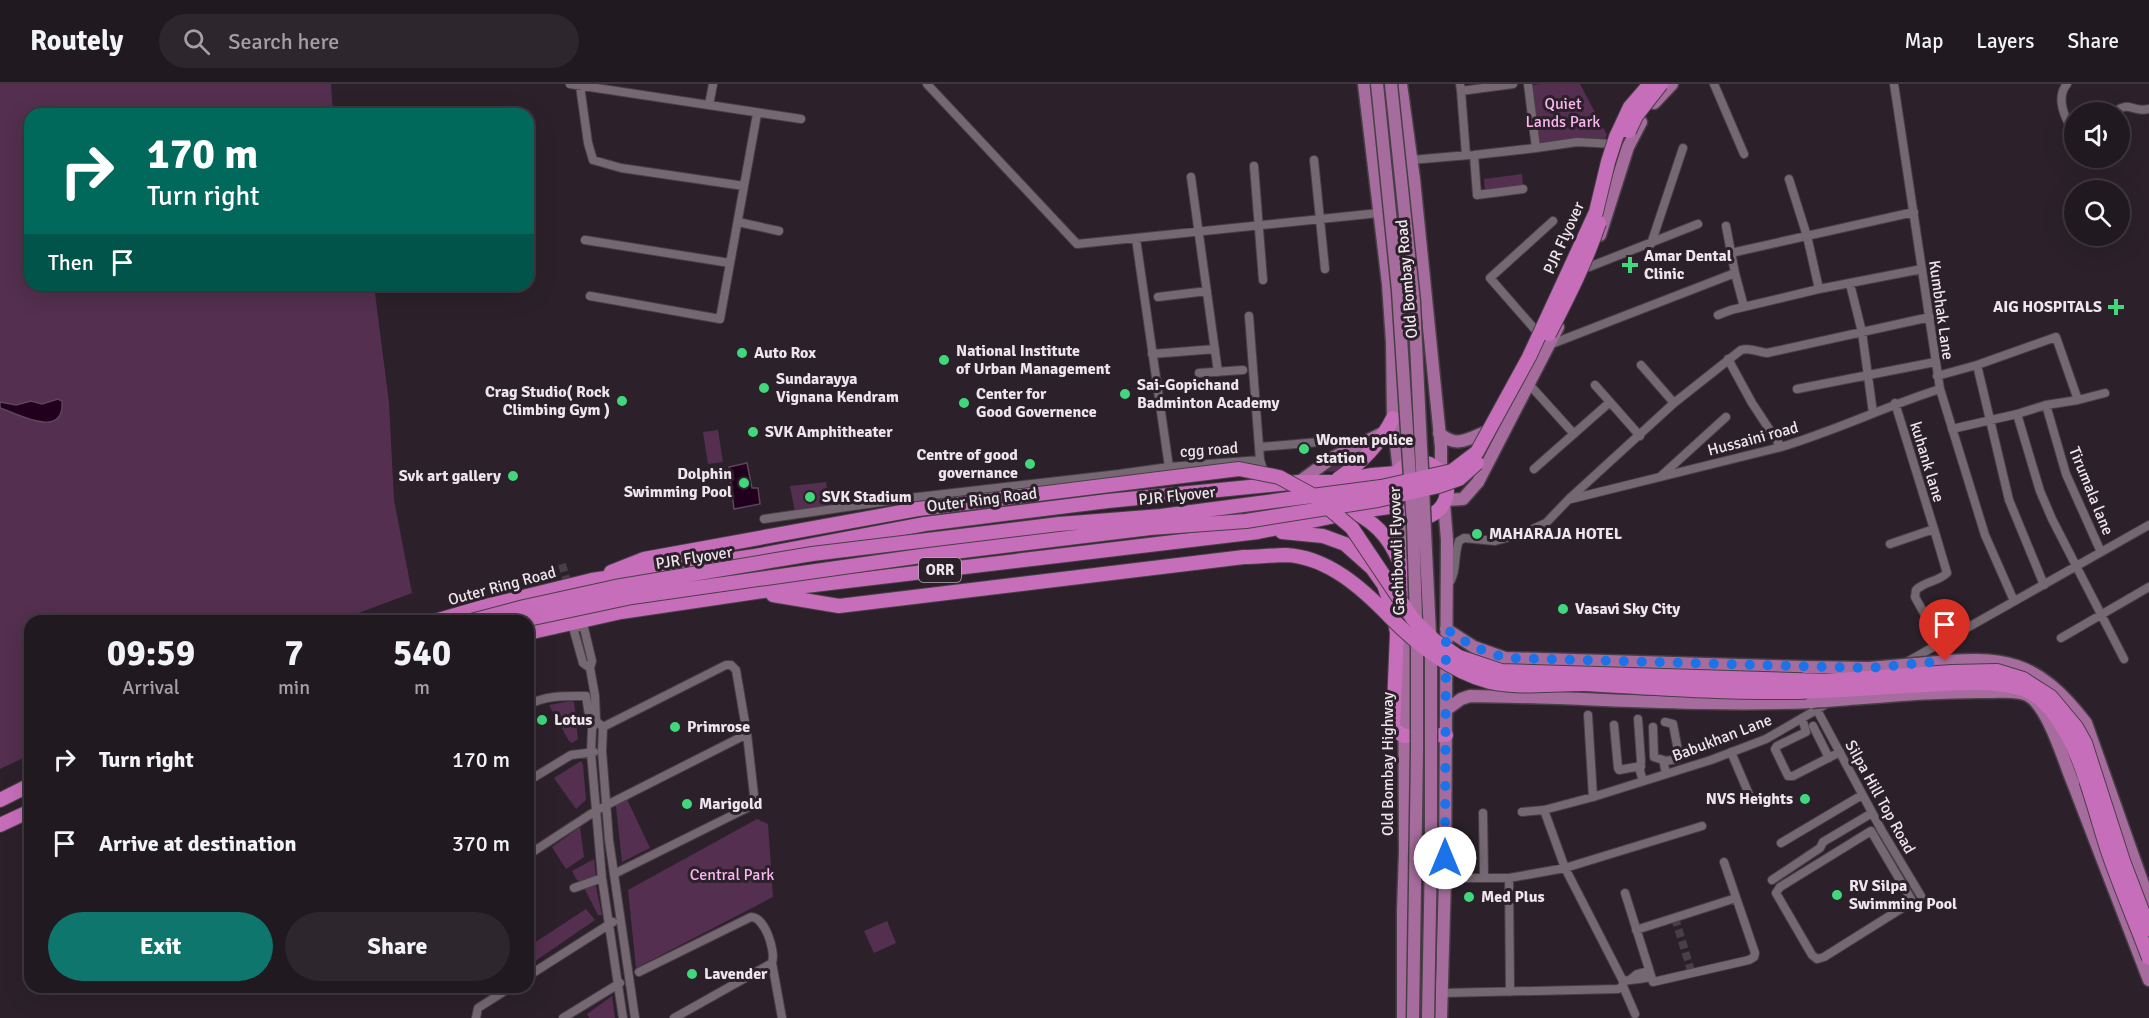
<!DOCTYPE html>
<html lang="en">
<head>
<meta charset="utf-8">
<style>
	body { margin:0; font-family:Signika,sans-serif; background:#2d262d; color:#f1f3f6; height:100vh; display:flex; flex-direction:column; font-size:22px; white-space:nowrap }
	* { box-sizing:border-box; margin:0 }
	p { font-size:20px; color:#a2a0a5 }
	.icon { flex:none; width:33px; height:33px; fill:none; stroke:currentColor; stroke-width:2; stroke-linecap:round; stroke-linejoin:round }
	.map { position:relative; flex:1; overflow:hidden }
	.side { position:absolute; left:24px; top:531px; width:510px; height:378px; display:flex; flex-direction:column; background:#211920; border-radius:18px; box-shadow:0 6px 24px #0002,0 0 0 2px #3e383e }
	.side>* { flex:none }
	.guide { position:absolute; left:24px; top:24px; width:510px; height:183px; border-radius:18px; box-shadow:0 6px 24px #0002,0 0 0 2px #3e383e; background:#00695c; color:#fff; overflow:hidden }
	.buttons { position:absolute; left:2064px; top:18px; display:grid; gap:12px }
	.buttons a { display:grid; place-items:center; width:66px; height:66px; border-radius:50%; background:#211920; box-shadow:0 6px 24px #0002,0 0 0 2px #3e383e; font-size:30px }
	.pin { position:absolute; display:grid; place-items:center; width:51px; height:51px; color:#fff; margin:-62px -26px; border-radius:50% 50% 50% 0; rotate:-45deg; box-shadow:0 0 6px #0007 }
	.pin .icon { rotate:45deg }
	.me { position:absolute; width:66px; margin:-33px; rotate:0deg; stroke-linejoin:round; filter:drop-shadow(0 0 4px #0008) }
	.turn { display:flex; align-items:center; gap:21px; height:126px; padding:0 24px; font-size:27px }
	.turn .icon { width:78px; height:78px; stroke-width:2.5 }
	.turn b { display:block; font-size:42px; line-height:51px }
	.then { display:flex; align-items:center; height:57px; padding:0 24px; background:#0003; gap:12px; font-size:22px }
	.eta { display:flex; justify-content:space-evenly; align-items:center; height:102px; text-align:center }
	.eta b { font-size:36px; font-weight:700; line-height:42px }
	.cta { display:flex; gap:12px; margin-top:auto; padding:12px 24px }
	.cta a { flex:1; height:69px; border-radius:36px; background:#0f766e; color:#fff; font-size:24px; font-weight:700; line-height:69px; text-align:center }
	.cta a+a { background:#2d262d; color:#f1f3f6 }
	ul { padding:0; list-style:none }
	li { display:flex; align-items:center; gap:18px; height:84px; padding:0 24px }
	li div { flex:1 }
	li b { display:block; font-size:22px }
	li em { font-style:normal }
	header { display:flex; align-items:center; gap:36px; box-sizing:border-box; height:84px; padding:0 30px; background:#211920; border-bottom:2px solid #3e383e }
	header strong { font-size:28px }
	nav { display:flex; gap:33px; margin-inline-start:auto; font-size:21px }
	.search { width:420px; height:54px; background:#2d262d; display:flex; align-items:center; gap:15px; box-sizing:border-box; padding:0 21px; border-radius:33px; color:#a2a0a5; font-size:22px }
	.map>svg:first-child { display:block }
	.green { fill:#542f4f }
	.water { fill:#20001d; stroke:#5e455b; stroke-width:1.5 }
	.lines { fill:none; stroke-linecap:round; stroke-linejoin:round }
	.street-tunnel { stroke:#493f47; stroke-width:8; stroke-dasharray:8 4; stroke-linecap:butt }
	.street-casing { stroke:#483f46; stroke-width:10 }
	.primary-casing { stroke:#483f46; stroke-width:15 }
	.highway-casing { stroke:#483f46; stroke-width:16 }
	.street { stroke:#756873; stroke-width:8 }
	.primary { stroke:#a66c9e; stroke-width:12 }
	.highway { stroke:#c76eba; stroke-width:14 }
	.primary-bridge-casing { stroke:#483f46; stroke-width:15; stroke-linecap:butt }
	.highway-bridge-casing { stroke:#483f46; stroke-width:16; stroke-linecap:butt }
	.primary-bridge { stroke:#a66c9e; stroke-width:12 }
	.highway-bridge { stroke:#c76eba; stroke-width:14 }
	.route { stroke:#1a73e8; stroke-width:10; stroke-dasharray:0 18 }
	.poi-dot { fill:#41d77c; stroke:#2c212a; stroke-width:2 }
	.labels { text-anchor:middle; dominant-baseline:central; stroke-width:6; stroke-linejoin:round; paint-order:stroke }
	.shield { fill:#2c212a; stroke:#b4abb2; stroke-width:1.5 }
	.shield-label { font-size:15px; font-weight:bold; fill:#eee6ec }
	.park-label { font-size:16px; fill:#fcb6f1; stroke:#2c212a }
	.street-label { font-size:16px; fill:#eee6ec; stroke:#2c212a }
	.poi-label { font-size:16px; font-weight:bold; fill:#eee6ec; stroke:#2c212a; text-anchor:start }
</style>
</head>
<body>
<header>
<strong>Routely</strong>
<div class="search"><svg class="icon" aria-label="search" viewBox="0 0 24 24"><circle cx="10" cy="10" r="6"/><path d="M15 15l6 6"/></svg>Search here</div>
<nav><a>Map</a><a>Layers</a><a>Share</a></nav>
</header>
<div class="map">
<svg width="2149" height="934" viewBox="0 0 2149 934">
	<rect width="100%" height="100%" fill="#2c212a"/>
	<path class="green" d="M 0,0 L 331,0 L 333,30 L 30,30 L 30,201 L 374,201 L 389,319 L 394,416 L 412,509 L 337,537 L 30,537 L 30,671 L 0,685 Z
		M 1539,0 L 1580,0 L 1607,51 L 1605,54 L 1539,60 L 1532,1 Z
		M 1522,90 L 1523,101 L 1485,106 L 1484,95 Z
		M 718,346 L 723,378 L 708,380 L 703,348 Z
		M 1371,360 C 1360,370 1339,396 1323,385 Z
		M 826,398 L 830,423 L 795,428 L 790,402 Z
		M 571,617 L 574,618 L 578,655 L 572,659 L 569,657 L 549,621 Z
		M 581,677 L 583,681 L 586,716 L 576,725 L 554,694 Z
		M 625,711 L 650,764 L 622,778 L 615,714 Z
		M 757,735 L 768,740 L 773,813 L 636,884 L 628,806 Z
		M 580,743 L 584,773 L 566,785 L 552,763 Z
		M 594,775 L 596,793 L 580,798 L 576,795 L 572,787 Z
		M 595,798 L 602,831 L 598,831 L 584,804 Z
		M 586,825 L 595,836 L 528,882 L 528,863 Z
		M 887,837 L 896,859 L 874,869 L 864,847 Z
		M 612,912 L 615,934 L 589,934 L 587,930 Z"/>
	<path class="water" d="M 58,315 L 62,317 C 65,357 16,329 0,324 L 0,318 L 16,321 L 31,317 L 42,320 Z
		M 747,379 L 752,404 L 758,404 L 760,420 L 734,425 L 729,383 Z"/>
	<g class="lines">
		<path class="street-tunnel" d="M 562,480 L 569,505
			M 1675,834 L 1692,890"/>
		<g class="street-casing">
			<path id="street" d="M 570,0 L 801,35
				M 927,0 L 1077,160 L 1379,129
				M 1460,0 L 1461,7 L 1513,0
				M 1714,0 L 1744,70
				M 1894,0 L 1940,305 L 1985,451 L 2014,517
				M 2067,0 C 2055,14 2065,35 2074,48
				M 580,2 L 588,59 L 593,76 L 621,84 L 744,102
				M 1461,7 L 1466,71
				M 709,21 L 713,0
				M 2114,28 C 2132,16 2130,29 2149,25
				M 1536,64 L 1577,58 L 1615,60
				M 1314,76 L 1325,185
				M 1411,76 L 1469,71
				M 1254,82 L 1263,196
				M 1191,93 L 1218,288
				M 1789,95 L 1807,152 L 1819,205
				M 1523,105 L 1477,111 L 1474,71 L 1536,64 L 1528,0
				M 738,138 L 779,147
				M 585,156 L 730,179
				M 1651,160 L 1683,64
				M 1731,169 L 1914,128
				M 1589,183 L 1698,140
				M 1735,189 L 1744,223
				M 1850,200 L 1862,248 L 1873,329
				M 590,212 L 720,235 L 757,30
				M 1158,213 L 1207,207
				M 1718,231 L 1731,226 L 1819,205 L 1922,185
				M 1249,232 L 1260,376
				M 1538,249 L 1490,194 L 1553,137
				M 1549,261 L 1735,189 L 1726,142
				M 1152,270 L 1215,265
				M 1728,275 L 1752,319 L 1781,363
				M 1641,281 L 1674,319
				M 1977,281 L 2009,416 L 2044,501
				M 1199,289 L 1243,286
				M 1937,292 L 1977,281 L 2056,253 L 2078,316
				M 1528,299 L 1574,350
				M 1595,301 L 1610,318
				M 1797,305 L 1935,278
				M 1895,319 L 1934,445
				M 2046,321 L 2066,390 L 2101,468
				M 2017,330 L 2040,407 L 2052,435 L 2124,575
				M 1952,345 L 2017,330 L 2046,321 L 2078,316 L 2105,309
				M 1260,363 L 1319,358
				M 1169,383 L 1260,376 L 1265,392
				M 1534,385 L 1610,318 L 1640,352
				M 1660,393 L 1726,333
				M 1571,415 L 1781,363 C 1835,347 1886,322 1940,305
				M 764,435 L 909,414 L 1119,390 L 1169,383 L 1136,155
				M 1890,460 L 1934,445 L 1947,489 C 1938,498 1925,497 1916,506 L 1915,513 L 1940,558
				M 1448,501 C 1458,488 1453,472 1459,457 L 1464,454 L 1495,457 L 1524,449 L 1546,439 L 1569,415 L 1674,319 L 1741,266 C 1750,263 1757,268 1767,269 L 1930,233
				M 2061,554 L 2149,503
				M 1905,579 L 2149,441
				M 590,584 L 583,579 L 574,547 L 578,541 L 584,544 L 592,577 L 590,584 L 595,612 L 596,636 L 592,645 L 591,669 L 602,794 L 623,934
				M 528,621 C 546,611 566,612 586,612 L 589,631 L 603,643 L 602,667 L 609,756 L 635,934
				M 1817,626 L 1882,747 L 1921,812
				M 1588,631 L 1593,713
				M 1802,634 L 1806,648 L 1777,662 L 1775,665 L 1788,692 L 1793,692 L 1840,668
				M 1638,635 L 1641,677 L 1640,687 L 1643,697
				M 1665,638 L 1673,640 L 1679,672 L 1677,675 L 1666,677 L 1664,680 L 1666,690
				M 1614,641 L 1618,684 L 1619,686 L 1641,682
				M 1813,642 L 1829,674
				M 603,643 L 726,581 L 731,581 L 736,586 L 747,650 L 754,711 L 747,724 L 614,790
				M 1653,643 L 1654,673 L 1666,677
				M 1731,668 L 1751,715
				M 528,697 L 571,671 L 594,668
				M 1544,726 L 1593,713 L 1711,676 L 1766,655 L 1828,619
				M 1522,728 L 1544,726 L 1565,784 L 1623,897 L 1623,902 L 1635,930
				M 1483,729 L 1484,794
				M 1871,747 L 1911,815 L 1907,821 L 1824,873 L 1817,875 L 1812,871 L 1776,809 L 1780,803 Z
				M 1781,759 L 1862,711
				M 528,771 L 597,726 L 747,650
				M 1445,794 L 1509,794 L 1565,784 L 1702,742
				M 1509,794 L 1510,908
				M 1772,796 L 1820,764 L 1823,758 L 1872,729
				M 574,804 L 602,794
				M 1625,809 L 1653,898 L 1749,876 L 1754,873 L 1755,869 L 1724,778
				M 1636,846 L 1736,814
				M 639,888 L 751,833 C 765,833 776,867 772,879
				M 528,892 L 613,838
				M 1631,895 L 1637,890 L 1648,887
				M 1623,897 C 1633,895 1640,896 1650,893
				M 1443,909 L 1618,905 L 1623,902
				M 476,934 L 478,924 L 511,903
				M 563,934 L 620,899
				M 674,934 L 772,879 L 782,934"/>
		</g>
		<g class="primary-casing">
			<path id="primary" d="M 1364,0 L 1388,200 L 1392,258 L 1393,334 L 1399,387
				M 1401,0 L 1414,95 L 1441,363 L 1441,388
				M 1654,19 L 1672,0
				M 1600,151 L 1628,63 L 1641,38
				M 1439,349 C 1455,363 1465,357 1483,349
				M 1299,398 L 1332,374 L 1385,348
				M 1445,416 L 1463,415 L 1478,398 L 1558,243
				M 1399,425 L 1404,550 L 1405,768 L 1403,827 L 1403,934
				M 1446,545 L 1474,563 L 1505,574 L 1805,583
				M 1927,579 C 2004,571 2037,575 2086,639 L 2149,817 L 2122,826
				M 1446,626 L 1461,615 L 1470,612 C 1584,613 1698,623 1812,618
				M 2073,699 L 2149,896
				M 1441,934 L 1445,794 L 1447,456 L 1444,419"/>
		</g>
		<g class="highway-casing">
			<path id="highway" d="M1391 406a28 28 0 1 1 56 0a28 28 0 1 1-56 0Z
				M 1338,395 C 1362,378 1380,360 1393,334
				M 1354,428 C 1380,441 1393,459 1403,487
				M 1282,448 L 1323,452 L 1345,460 L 1372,484 L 1384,501 L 1393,527 L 1397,549 L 1393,645 L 1404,652 L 1446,651
				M 611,488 L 644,475 L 918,425
				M 773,511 L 839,522 L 1244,473 C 1258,473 1272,471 1286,471 C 1328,473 1363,505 1390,533
				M 435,537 L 486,522 L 592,496 L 755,472 L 925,440 L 1108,417 L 1299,398 L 1334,398 L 1372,391 L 1397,389
				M 528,549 L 621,528 L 756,508 L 1258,448 L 1354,428 L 1396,422
				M 0,716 L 30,701
				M 0,741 L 30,727"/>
		</g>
		<use href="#street" class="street"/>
		<use href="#primary" class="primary"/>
		<use href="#highway" class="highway"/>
		<g class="primary-bridge-casing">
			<path id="primary-bridge" d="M 1377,0 L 1398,207 L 1413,440 L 1417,566 L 1417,667 L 1413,934
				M 1391,0 L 1414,218 L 1431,571 L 1431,769 L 1428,934
				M 1805,583 L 1869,584 L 1927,579
				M 1812,618 C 1871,614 1931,607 1991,608 C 2001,608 2017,606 2027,611 C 2048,621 2064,678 2073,699"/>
		</g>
		<g class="highway-bridge-casing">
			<path id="highway-bridge" d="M 1629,47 L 1636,32 L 1661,0
				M 1549,250 C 1568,213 1586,178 1599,139
				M 918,425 L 1239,385 L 1279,393 L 1314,412 L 1352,444 L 1413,535 L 1434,556 L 1459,573 L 1501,587 L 1825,597 L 1952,588 L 1997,587 L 2023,595 L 2051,613 L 2076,643 L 2085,659 L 2123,777 L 2149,845
				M 1390,533 C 1418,561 1451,588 1490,598 C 1521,605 1555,599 1586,600 C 1655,604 1724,609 1793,608 C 1831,607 1870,604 1908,602 C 1943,601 2012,591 2039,614 C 2080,650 2092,721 2109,770 C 2121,805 2136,839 2149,874
				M 471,537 L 524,523 L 615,503 L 812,470 L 1059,440 L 1161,432 L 1281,416 L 1381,403 L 1452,387 L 1477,368 L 1529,273 L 1596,128 L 1608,78 L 1616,53 L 1630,23 L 1650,0
				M 519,537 L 632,513 L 921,472 L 1150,444 L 1246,437 L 1378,416 L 1439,402 L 1459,395 L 1477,379"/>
		</g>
		<use href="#primary-bridge" class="primary-bridge"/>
		<use href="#highway-bridge" class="highway-bridge"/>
	</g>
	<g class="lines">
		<path class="route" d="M 1445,774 L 1446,545 L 1474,563 L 1505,574 L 1869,584 L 1945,577"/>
	</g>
	<g class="poi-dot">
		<path d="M1627 172h6v6h6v6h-6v6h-6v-6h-6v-6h6z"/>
		<path d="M2113 214h6v6h6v6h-6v6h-6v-6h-6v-6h6z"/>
		<circle cx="742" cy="269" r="6"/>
		<circle cx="944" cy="276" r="6"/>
		<circle cx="764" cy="304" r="6"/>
		<circle cx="1125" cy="310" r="6"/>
		<circle cx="622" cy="317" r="6"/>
		<circle cx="964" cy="319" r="6"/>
		<circle cx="753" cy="348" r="6"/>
		<circle cx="1304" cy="365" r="6"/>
		<circle cx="1030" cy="380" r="6"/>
		<circle cx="513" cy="392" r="6"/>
		<circle cx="744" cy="399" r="6"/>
		<circle cx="810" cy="413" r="6"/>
		<circle cx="1477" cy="450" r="6"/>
		<circle cx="1563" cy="525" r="6"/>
		<circle cx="542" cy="636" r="6"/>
		<circle cx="675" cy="643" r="6"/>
		<circle cx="1805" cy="715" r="6"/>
		<circle cx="687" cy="720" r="6"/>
		<circle cx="1837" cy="811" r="6"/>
		<circle cx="1469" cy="813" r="6"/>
		<circle cx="692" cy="890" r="6"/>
	</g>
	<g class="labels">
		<rect class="shield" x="919" y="474" width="42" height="24" rx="4.5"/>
		<g class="shield-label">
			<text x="940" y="486">ORR</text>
		</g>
		<g class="park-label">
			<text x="1563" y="20">Quiet<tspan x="1563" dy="18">Lands Park</tspan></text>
			<text x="732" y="791">Central Park</text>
		</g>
		<g class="street-label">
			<text transform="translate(1564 154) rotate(-66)">PJR Flyover</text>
			<text transform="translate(1407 195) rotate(-95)">Old Bombay Road</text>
			<text transform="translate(1941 226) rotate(82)">Kumbhak Lane</text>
			<text transform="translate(1753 355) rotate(-15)">Hussaini road</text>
			<text transform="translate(1209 366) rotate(-4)">cgg road</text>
			<text transform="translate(1927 378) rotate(73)">kuhank lane</text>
			<text transform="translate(2091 407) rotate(68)">Tirumala lane</text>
			<text transform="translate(1177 412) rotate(-6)">PJR Flyover</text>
			<text transform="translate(982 416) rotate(-7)">Outer Ring Road</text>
			<text transform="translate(1397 467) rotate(-92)">Gachibowli Flyover</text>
			<text transform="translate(694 474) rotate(-9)">PJR Flyover</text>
			<text transform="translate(502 502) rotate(-15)">Outer Ring Road</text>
			<text transform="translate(1722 654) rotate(-21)">Babukhan Lane</text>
			<text transform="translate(1388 680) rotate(-90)">Old Bombay Highway</text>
			<text transform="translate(1880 713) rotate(61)">Silpa Hill Top Road</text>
		</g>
		<g class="poi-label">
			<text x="1644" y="172">Amar Dental<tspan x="1644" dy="18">Clinic</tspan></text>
			<text x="2102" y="223" text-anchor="end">AIG HOSPITALS</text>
			<text x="956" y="267">National Institute<tspan x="956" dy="18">of Urban Management</tspan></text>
			<text x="754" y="269">Auto Rox</text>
			<text x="776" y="295">Sundarayya<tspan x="776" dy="18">Vignana Kendram</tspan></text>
			<text x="1137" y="301">Sai-Gopichand<tspan x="1137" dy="18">Badminton Academy</tspan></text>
			<text x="610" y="308" text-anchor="end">Crag Studio( Rock<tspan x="610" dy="18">Climbing Gym )</tspan></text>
			<text x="976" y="310">Center for<tspan x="976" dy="18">Good Governence</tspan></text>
			<text x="765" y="348">SVK Amphitheater</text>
			<text x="1316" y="356">Women police<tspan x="1316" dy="18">station</tspan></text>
			<text x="1018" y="371" text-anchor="end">Centre of good<tspan x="1018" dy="18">governance</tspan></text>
			<text x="732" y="390" text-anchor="end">Dolphin<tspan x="732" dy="18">Swimming Pool</tspan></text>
			<text x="501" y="392" text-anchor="end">Svk art gallery</text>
			<text x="822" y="413">SVK Stadium</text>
			<text x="1489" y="450">MAHARAJA HOTEL</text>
			<text x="1575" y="525">Vasavi Sky City</text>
			<text x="554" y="636">Lotus</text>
			<text x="687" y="643">Primrose</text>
			<text x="1793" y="715" text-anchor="end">NVS Heights</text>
			<text x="699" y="720">Marigold</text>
			<text x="1849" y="802">RV Silpa<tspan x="1849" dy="18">Swimming Pool</tspan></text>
			<text x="1481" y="813">Med Plus</text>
			<text x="704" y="890">Lavender</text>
		</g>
	</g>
</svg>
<div class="buttons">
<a><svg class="icon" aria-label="sound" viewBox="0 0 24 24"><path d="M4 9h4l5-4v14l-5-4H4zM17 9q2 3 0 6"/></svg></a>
<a><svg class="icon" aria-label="search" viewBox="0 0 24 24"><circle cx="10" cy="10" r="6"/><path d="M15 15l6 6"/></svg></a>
</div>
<div class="pin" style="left:1945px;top:577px;background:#d93025"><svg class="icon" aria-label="arrive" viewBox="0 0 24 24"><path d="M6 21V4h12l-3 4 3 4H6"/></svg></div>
<svg class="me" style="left:1445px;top:774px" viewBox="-20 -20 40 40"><circle r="19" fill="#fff"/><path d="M0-13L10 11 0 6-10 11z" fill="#1a73e8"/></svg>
<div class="guide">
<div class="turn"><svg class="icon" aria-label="right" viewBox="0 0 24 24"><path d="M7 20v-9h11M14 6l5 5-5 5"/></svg><div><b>170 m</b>Turn right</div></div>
<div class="then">Then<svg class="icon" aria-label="arrive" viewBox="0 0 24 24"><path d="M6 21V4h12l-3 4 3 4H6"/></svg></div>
</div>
<section class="side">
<div class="eta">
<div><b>09:59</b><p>Arrival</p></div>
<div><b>7</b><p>min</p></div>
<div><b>540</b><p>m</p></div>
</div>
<ul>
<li><svg class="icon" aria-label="right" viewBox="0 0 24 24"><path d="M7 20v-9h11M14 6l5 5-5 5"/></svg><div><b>Turn right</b></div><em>170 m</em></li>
<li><svg class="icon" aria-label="arrive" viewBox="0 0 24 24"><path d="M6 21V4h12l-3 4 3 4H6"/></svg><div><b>Arrive at destination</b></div><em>370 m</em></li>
</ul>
<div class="cta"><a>Exit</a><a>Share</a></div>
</section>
</div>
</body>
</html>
